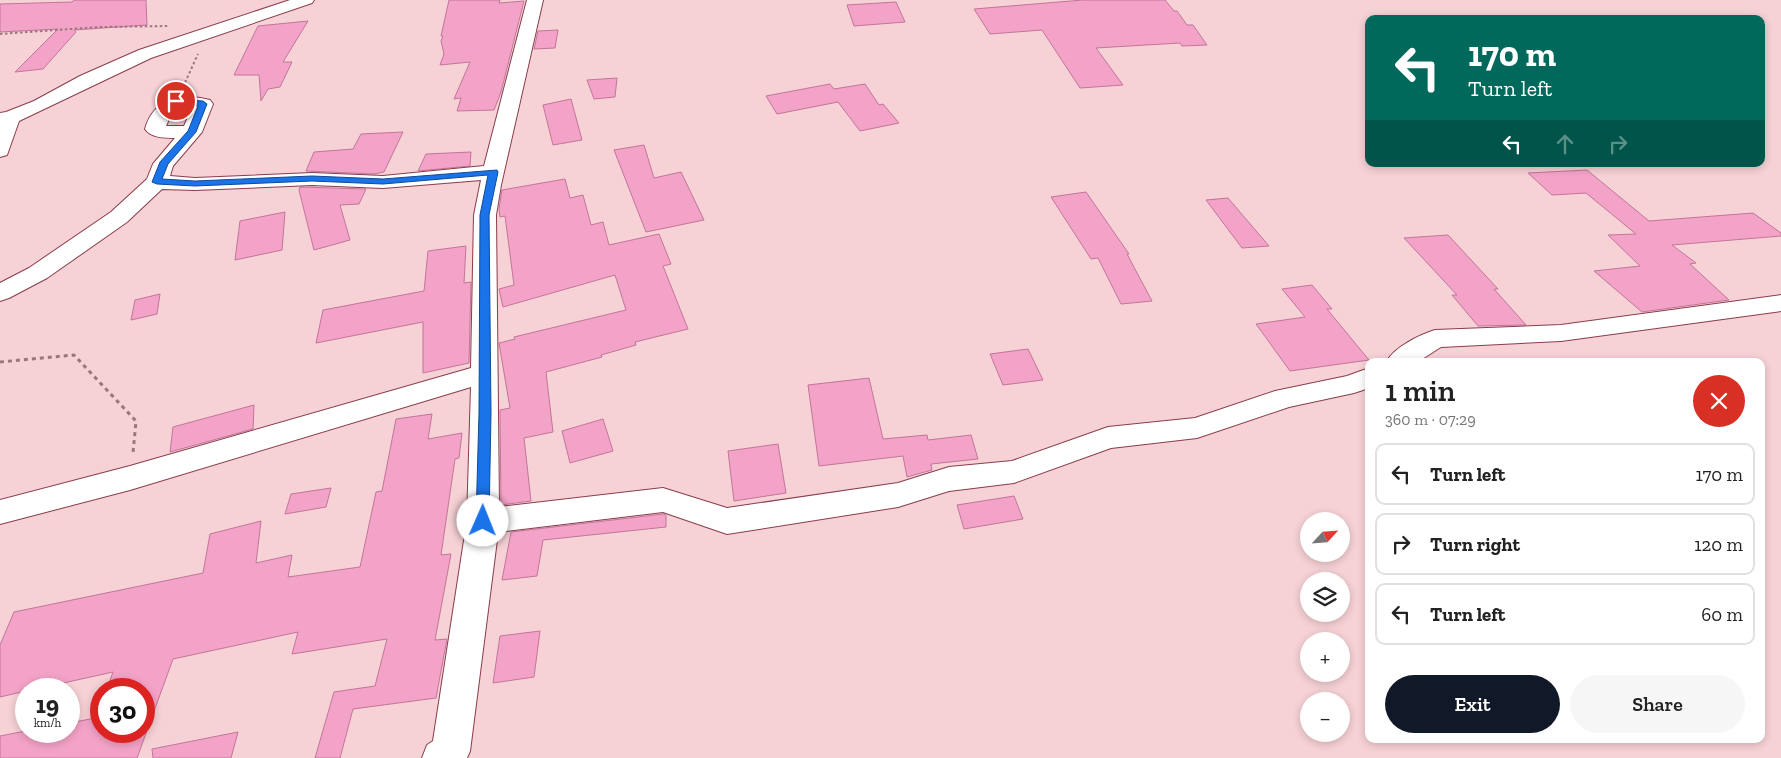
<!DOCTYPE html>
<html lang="en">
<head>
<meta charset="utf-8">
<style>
	body { margin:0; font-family:"Zilla Slab",serif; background:#f6f6f6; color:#222; height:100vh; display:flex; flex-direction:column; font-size:19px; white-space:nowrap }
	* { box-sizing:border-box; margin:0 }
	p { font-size:16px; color:#767676 }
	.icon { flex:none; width:28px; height:28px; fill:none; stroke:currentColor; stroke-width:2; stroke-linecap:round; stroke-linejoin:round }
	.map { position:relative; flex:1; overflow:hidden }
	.side { position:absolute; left:1365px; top:358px; width:400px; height:385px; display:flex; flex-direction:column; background:#fff; border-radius:10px; box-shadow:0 2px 8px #0003 }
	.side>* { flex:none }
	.banner { position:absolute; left:1365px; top:15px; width:400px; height:152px; border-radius:10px; box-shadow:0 2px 8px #0003; background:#00695c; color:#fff; overflow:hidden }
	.needle { width:32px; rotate:64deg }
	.buttons { position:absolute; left:1300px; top:512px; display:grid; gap:10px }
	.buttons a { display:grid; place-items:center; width:50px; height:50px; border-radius:50%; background:#fff; box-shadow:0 2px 8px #0003; font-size:25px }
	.speed { position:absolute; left:15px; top:678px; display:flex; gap:10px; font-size:25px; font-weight:700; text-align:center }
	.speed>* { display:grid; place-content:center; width:65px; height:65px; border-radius:50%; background:#fff; box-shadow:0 2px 8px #0003; line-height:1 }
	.speed small { font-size:12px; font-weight:400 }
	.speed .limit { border:8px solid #d22; background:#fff; color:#111 }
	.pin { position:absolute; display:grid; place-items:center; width:42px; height:42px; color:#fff; margin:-21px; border:2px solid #fff; border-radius:50%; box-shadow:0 1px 5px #0007 }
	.me { position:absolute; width:55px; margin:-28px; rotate:1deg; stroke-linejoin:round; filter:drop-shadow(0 0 4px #0008) }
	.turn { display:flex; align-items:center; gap:18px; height:105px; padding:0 20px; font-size:22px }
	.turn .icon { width:65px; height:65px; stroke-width:2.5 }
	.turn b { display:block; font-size:35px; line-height:42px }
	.lanes { display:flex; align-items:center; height:48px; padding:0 20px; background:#0003; justify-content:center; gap:25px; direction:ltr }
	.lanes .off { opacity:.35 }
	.round { display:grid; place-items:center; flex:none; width:52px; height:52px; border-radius:26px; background:#f6f6f6 }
	.headline { display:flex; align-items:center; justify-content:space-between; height:85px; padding:0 20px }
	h1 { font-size:30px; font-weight:600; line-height:38px }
	.button { display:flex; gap:10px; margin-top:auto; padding:10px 20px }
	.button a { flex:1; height:58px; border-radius:30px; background:#111827; color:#fff; font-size:20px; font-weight:600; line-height:58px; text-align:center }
	.button a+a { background:#f6f6f6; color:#222 }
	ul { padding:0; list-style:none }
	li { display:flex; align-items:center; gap:15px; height:62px; margin:0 10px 8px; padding:0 10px; border:2px solid #e0e0e0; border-radius:10px }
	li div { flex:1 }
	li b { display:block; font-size:19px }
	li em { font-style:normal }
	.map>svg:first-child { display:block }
	.building { fill:#f4a3c8; stroke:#c27599 }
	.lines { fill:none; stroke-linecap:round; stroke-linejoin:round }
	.minor-casing { stroke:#8a3d4b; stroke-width:2 }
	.path-far1 { stroke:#9b777b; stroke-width:2; stroke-dasharray:2.5 2.5; stroke-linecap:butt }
	.path { stroke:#9b777b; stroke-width:3; stroke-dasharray:4 4; stroke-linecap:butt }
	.minor { fill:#fff; fill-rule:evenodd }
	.route { fill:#1a73e8; stroke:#114b97 }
</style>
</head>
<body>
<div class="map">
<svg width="1781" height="758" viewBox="0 0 1781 758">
	<rect width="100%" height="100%" fill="#f6d1d5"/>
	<path class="building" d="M 74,0 L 146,0 L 147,25 L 74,30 L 76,32 L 43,69 L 15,72 L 58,29 L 0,32 L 0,4 L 72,2 Z
		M 449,0 L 500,0 L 499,3 L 524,1 L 501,92 L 494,110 L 457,111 L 461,98 L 454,99 L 470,62 L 440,65 L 444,54 L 441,41 L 443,36 L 441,36 Z
		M 1083,0 L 1165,0 L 1174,11 L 1177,11 L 1187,25 L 1193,25 L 1207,45 L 1182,46 L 1180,43 L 1096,48 L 1123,85 L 1080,88 L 1042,30 L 990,34 L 974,9 Z
		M 896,2 L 905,22 L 854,26 L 847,5 Z
		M 308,21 L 283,62 L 292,62 L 280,87 L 268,89 L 261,101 L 259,75 L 234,75 L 258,26 Z
		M 558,30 L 555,48 L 534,49 L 538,31 Z
		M 617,78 L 615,97 L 594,99 L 587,80 Z
		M 830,84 L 834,89 L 865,84 L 879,105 L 883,104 L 899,123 L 860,131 L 838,102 L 777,114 L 766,96 Z
		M 571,99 L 582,140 L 553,145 L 543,105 Z
		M 403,132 L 384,172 L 374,174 L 306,171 L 314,152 L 353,149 L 361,134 Z
		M 644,145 L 654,178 L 681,172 L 704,220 L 646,232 L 614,150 Z
		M 471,152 L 470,166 L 418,171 L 426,154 Z
		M 1587,170 L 1649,221 L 1753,213 L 1781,233 L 1781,236 L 1672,245 L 1696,263 L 1690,264 L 1729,300 L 1642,312 L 1594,271 L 1640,266 L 1608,235 L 1636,234 L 1586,193 L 1552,195 L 1528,173 Z
		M 565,179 L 570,198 L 583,195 L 591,225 L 603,222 L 609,245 L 659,234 L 671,264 L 663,266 L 688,329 L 635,342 L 636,345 L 601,355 L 602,357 L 546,372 L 553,432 L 524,438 L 531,501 L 501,505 L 500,410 L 510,408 L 499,343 L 515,339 L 514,337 L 626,310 L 615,275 L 503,307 L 499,289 L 514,285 L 505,216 L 500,217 L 499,209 L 502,190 Z
		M 300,187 L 366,189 L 359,204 L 340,205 L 350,240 L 314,250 L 299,190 Z
		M 1086,192 L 1129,254 L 1127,254 L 1152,301 L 1121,304 L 1098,258 L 1091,259 L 1051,197 Z
		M 1228,198 L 1269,246 L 1242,248 L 1206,200 Z
		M 285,212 L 282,250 L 235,260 L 240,221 Z
		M 1448,235 L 1498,289 L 1494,289 L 1526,325 L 1478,326 L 1452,295 L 1457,295 L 1404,238 Z
		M 466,246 L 464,283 L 471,282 L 469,363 L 423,373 L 423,322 L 316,343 L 323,310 L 424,291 L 428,251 Z
		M 1312,285 L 1332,309 L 1327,309 L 1369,360 L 1290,371 L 1256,324 L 1305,317 L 1282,289 Z
		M 160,294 L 157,314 L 131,320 L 135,300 Z
		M 1028,349 L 1043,380 L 1003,385 L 990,354 Z
		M 869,378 L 883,439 L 927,435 L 928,440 L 971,435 L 978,459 L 931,464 L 932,470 L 907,477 L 903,456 L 819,466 L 808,385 Z
		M 254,405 L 253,429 L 170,452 L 173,427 Z
		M 432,414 L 428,439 L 462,433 L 459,458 L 455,459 L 441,555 L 451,554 L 435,640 L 447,639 L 436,698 L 353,709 L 340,758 L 315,758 L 334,692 L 375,686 L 387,639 L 292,654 L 298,632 L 173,659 L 137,758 L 0,758 L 0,736 L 26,731 L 69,731 L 69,723 L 101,717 L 101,731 L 144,731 L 144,689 L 107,689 L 113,672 L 36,689 L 26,689 L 26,691 L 0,697 L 0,645 L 14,612 L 203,573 L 210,534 L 261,521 L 256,563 L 292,555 L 288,577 L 360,567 L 376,492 L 382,491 L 396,419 Z
		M 603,419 L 613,451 L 570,463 L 562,431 Z
		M 778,444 L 786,493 L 734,501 L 728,451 Z
		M 331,488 L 326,507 L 285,514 L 291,494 Z
		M 1014,496 L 1023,519 L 964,529 L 957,505 Z
		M 663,514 L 666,515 L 666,527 L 543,540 L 537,576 L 502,580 L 511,532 Z
		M 540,631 L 534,677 L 493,683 L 500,636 Z
		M 238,732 L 231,758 L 153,758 L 152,749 Z"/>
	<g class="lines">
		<g class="minor-casing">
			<path id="minor" d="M 290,0 L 314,0 L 312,3 L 151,58 L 19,121 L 7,155 L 0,157 L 0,113 L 6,112 L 34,101 L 80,76 L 139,50 Z
				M 527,0 L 543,0 L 501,185 L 496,215 L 499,507 L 663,488 L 727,508 L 898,483 L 949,467 L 1012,461 L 1108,427 L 1195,418 L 1275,391 L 1347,376 L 1369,368 L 1369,388 L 1354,393 L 1289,407 L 1197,438 L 1111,448 L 1014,483 L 949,491 L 898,507 L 727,534 L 663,512 L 498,532 L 470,751 L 467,758 L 422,758 L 427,745 L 433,741 L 467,521 L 471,387 L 130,490 L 0,524 L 0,500 L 130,466 L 471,368 L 474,215 L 481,180 L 383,188 L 312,185 L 195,190 L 162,189 L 127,222 L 47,278 L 9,298 L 0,301 L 0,283 L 29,268 L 111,212 L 147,179 L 153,164 L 175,138 C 165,138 151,138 145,129 C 154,97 182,93 210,100 L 213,104 L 202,132 L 173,166 L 170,176 L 195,178 L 312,173 L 383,176 L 484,166 ZM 181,108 L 192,108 L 184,126 L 166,126 L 170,117 Z
				M 1781,295 L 1781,311 L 1561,341 L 1441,347 L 1419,361 L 1387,361 C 1395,347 1419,335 1435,330 L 1561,325 Z"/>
		</g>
		<path class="path-far1" d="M 0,34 L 99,27 L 169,26
			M 183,87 L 198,54"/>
		<path class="path" d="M 0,362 L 74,355 L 136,421 L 133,453"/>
		<use href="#minor" class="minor"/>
	</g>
	<path class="route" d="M 174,99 L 203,101 L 207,104 L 196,132 L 168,164 L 162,179 L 195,181 L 312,176 L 383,179 L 497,170 L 498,172 L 489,215 L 491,413 L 489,521 L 487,525 L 483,526 L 478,525 L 476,521 L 479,413 L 480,215 L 488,175 L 383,184 L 312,181 L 195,186 L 157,184 L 152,182 L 160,162 L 188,131 L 198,106 L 176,103 L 174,103 Z"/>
</svg>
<div class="buttons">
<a><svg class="needle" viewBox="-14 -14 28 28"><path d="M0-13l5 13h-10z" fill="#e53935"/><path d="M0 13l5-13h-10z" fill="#767676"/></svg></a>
<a><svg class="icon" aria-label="layers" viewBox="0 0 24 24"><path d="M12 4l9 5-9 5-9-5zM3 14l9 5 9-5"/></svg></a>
<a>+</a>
<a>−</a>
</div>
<div class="speed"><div>19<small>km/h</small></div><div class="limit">30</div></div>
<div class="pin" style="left:176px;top:101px;background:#d93025"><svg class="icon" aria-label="arrive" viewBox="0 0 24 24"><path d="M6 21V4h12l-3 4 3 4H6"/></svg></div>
<svg class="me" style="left:483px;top:521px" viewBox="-20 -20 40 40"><circle r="19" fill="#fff"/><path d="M0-13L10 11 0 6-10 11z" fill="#1a73e8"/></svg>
<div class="banner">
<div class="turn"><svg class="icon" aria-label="left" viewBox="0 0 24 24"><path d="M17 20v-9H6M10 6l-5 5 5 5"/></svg><div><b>170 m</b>Turn left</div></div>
<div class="lanes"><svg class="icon" aria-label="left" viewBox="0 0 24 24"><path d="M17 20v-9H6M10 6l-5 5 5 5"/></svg><svg class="icon off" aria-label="ahead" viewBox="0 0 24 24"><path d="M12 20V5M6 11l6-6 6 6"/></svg><svg class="icon off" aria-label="right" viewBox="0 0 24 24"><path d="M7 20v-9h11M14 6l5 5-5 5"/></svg></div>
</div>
<section class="side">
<div class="headline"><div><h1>1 min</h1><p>360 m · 07:29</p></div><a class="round" style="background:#d93025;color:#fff"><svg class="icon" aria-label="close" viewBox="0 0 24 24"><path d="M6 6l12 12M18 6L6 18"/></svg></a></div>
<ul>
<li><svg class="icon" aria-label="left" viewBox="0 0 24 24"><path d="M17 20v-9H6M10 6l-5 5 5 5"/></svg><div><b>Turn left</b></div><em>170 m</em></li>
<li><svg class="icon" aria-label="right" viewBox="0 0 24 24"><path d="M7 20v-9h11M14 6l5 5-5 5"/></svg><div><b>Turn right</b></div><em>120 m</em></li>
<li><svg class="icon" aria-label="left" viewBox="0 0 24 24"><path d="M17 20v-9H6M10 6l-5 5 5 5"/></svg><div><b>Turn left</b></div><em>60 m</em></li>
</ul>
<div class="button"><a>Exit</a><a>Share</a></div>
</section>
</div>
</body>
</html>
